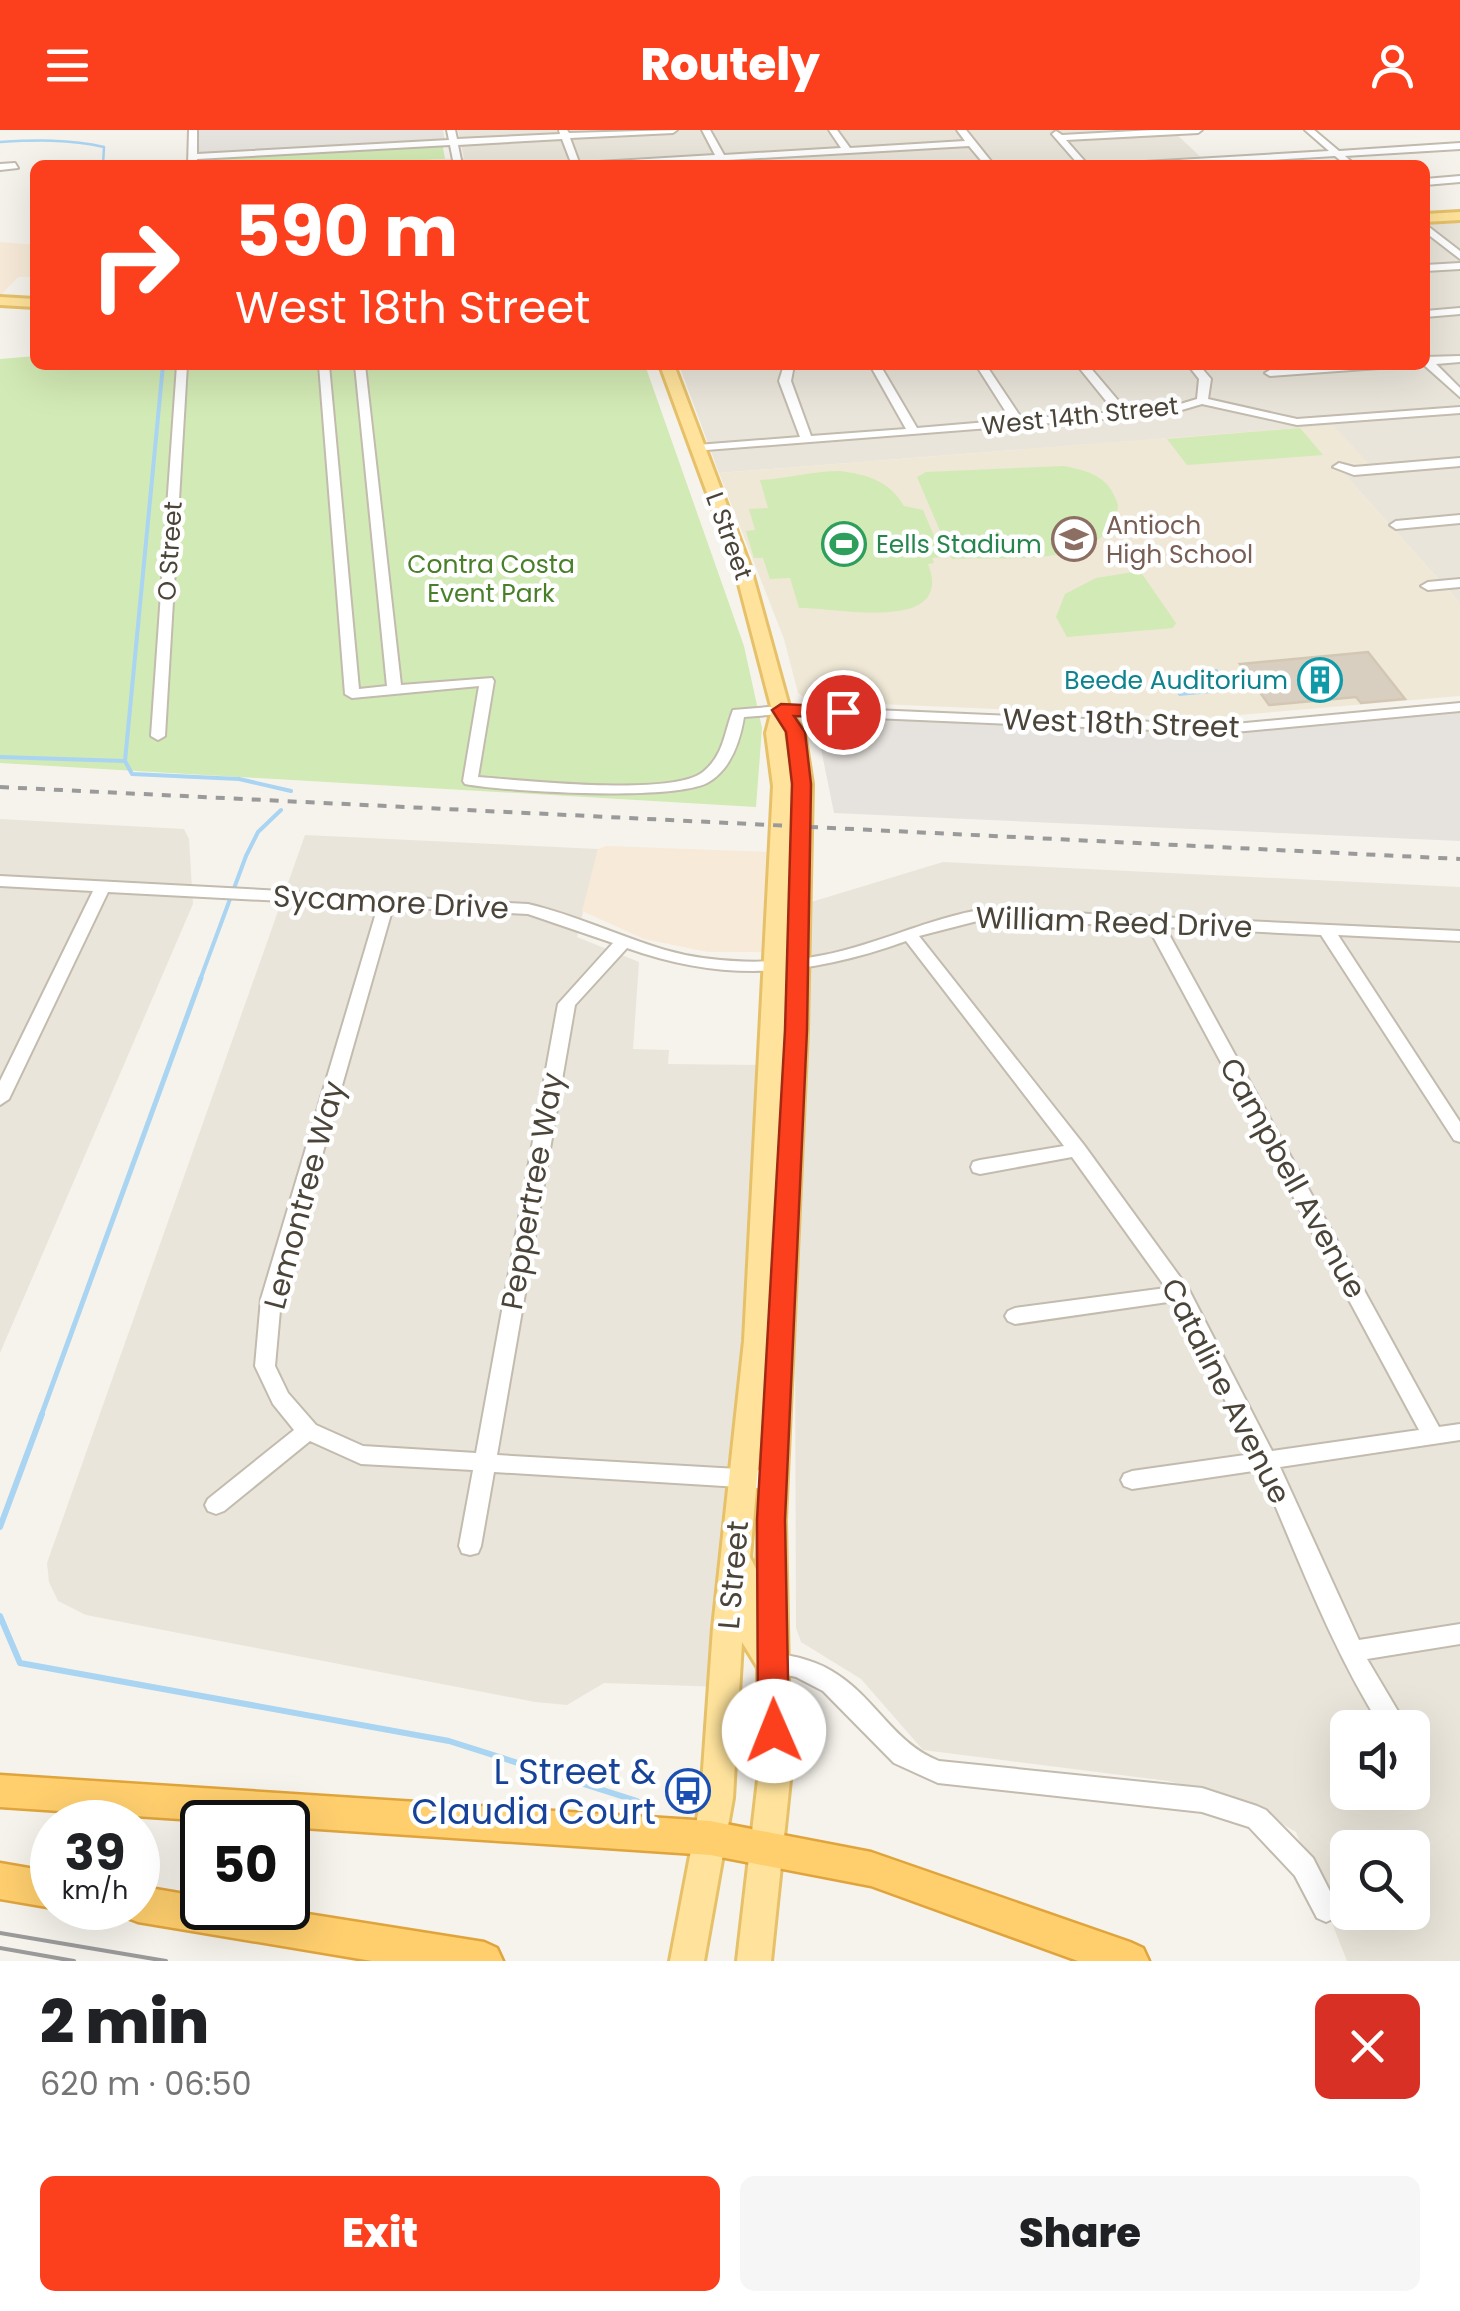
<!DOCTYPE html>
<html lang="en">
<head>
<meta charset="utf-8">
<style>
	body { margin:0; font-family:Poppins,sans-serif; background:#f6f6f6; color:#202124; height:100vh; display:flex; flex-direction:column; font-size:38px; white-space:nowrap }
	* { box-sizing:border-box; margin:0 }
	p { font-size:32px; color:#757577 }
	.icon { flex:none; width:55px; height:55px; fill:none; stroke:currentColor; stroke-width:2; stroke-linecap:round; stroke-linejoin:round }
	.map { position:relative; height:1831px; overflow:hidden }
	.details { display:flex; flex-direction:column; background:#fff; flex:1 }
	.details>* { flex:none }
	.hud { position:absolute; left:30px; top:30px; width:1400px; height:210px; border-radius:15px; box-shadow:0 10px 40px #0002; background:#fc3f1d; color:#fff; overflow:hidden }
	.fabs { position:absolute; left:1330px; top:1580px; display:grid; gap:20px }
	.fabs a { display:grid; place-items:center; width:100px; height:100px; border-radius:15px; background:#fff; box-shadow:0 10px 40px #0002; font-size:50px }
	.speed { position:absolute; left:30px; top:1670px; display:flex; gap:20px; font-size:50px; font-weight:700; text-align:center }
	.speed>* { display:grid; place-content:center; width:130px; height:130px; border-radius:50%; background:#fff; box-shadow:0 10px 40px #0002; line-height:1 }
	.speed small { font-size:25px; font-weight:400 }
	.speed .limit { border:5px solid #111; border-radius:15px; background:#fff; color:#111 }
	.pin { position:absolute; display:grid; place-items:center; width:85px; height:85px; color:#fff; margin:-42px; border:5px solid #fff; border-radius:50%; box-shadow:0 2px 10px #0007 }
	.me { position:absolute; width:110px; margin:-55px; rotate:359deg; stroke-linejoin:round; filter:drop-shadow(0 0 8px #0008) }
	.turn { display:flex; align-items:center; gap:35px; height:210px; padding:0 40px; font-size:45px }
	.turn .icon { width:130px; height:130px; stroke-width:2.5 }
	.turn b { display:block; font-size:70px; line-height:85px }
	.round { display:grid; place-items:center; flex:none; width:105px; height:105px; border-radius:15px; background:#f6f6f6 }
	.summary { display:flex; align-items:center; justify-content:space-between; height:170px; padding:0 40px }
	h1 { font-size:60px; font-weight:800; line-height:75px }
	.cta { display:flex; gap:20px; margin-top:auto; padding:20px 40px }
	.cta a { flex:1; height:115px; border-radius:15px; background:#fc3f1d; color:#fff; font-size:40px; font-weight:800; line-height:115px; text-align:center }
	.cta a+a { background:#f6f6f6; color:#202124 }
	header { display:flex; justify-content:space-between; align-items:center; height:130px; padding:0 40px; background:#fc3f1d; color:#fff; font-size:45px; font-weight:800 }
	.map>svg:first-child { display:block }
	.residential { fill:#eae5da; fill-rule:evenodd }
	.commercial { fill:#f7ead8 }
	.industrial { fill:#e6e2dd }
	.education { fill:#efe8d6 }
	.green { fill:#d2eab5 }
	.water { fill:#a9d4f2 }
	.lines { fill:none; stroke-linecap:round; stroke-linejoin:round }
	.stream-far3 { stroke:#a9d4f2; stroke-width:2.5 }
	.stream-far2 { stroke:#a9d4f2; stroke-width:4 }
	.stream-far1 { stroke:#a9d4f2; stroke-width:5 }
	.stream { stroke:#a9d4f2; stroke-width:6 }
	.building { fill:#d8cfc1; stroke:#d3c7b4; stroke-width:2.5 }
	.minor-casing { stroke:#c2bbae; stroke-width:4 }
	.major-casing { stroke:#e6c16a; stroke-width:6 }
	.highway-casing { stroke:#e0a43c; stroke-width:5 }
	.minor { fill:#fff; fill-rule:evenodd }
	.major { fill:#ffe39c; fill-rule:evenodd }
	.highway { fill:#ffcf6e; fill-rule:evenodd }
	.tram { stroke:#9a9a9a; stroke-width:4 }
	.rail { stroke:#9a9a9a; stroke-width:4; stroke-dasharray:9 9; stroke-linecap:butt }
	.route { fill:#fc3f1d; stroke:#a42913; stroke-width:2.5 }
	.labels { text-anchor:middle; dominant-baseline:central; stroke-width:9; stroke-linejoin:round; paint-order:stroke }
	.far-street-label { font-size:25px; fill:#4b4439; stroke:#fff }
	.far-education-label { font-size:25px; fill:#785e54; stroke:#fff; text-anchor:start }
	.far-leisure-label { font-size:25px; fill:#27864d; stroke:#fff; text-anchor:start }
	.far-park-label { font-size:25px; fill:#4a7f2a; stroke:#fff }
	.far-culture-label { font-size:25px; fill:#0d838f; stroke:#fff; text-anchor:end }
	.street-label { font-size:30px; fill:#4b4439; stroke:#fff }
	.near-transit-label { font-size:35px; fill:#164399; stroke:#fff; text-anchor:end }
</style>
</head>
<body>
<header><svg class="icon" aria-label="menu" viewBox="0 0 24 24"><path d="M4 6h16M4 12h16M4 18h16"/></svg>Routely<svg class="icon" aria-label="person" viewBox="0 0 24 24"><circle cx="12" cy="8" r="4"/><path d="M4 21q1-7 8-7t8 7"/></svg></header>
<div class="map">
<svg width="1460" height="1831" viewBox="0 0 1460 1831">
	<rect width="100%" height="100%" fill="#f6f3ec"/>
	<path class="residential" d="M 458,0 L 1172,0 L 1209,35 L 325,35 L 464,28 Z
		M 1460,90 L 1460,473 L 1345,345 L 1347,333 L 1368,335 L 1300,298 L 719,343 L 679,235 L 1425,235 L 1425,93 Z
		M 0,689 L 184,699 L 189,709 L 193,774 L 0,1223 Z
		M 305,705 L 598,719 L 577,807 L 639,832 L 633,919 L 669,920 L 668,934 L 771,935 L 723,1557 L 604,1553 L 567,1575 L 535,1572 L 86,1485 L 58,1471 L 49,1452 L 47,1433 Z
		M 943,732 L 1460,757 L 1460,1831 L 1347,1831 L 1296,1702 L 1242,1670 L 1168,1651 L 923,1620 L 861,1549 L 801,1512 L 796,1498 L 795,1205 L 780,1204 L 798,776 ZM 1348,1598 L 1412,1598 L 1412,1662 L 1348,1662 ZM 1348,1718 L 1412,1718 L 1412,1782 L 1348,1782 Z"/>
	<path class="commercial" d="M 0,112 L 35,115 L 35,147 L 18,147 L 0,166 Z
		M 606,716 L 769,722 L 763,822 L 708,822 L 644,809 L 582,781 L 598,719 Z"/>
	<path class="industrial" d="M 198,0 L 443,0 L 445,11 L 196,24 Z
		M 1460,580 L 1460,711 L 834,683 L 814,584 L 1210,603 Z"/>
	<path class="education" d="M 1333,295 L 1370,335 L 1347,333 L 1345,345 L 1460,473 L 1460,566 L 1204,588 L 810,571 L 798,563 L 784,509 L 719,343 Z"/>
	<path class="green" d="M 437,16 L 443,17 L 445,29 L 325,35 L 203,35 L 210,29 Z
		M 35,226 L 35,235 L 645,235 L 744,516 L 762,598 L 756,677 L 0,633 L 0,229 Z
		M 1300,298 L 1323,325 L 1187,335 L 1167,309 Z
		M 1064,336 C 1091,342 1109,346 1118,375 C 1113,441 998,426 952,429 L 917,347 L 926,342 Z
		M 840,341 C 869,345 889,351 904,376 L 923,380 L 943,427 L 932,428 L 934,433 L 928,434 C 956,506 830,476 799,478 L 790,448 L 770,449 L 763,428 L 754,428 L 746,401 L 755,400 L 749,379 L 768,378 L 760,350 C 786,349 811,341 840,341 Z
		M 1140,441 L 1176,493 L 1173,498 L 1067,507 L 1056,487 L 1065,464 L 1096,448 Z"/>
	<path class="water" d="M 1217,539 L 1232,561 L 1179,566 L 1165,544 Z"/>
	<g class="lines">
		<path class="stream-far3" d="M 0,12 C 35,10 69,9 104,17 L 103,35"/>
		<path class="stream-far2" d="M 163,235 L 125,631 L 132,644 L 239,649 L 291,661
			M 0,627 L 125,631
			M 200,850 L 246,726 L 258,702 L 281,680"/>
		<path class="stream-far1" d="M 41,1286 L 201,848"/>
		<path class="stream" d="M 0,1397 L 42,1284
			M 0,1486 L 20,1533 L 449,1611 L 637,1671"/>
	</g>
	<path class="building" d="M 1368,522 L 1405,569 L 1361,573 L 1356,567 L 1269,575 L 1240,534 Z"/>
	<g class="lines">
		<g class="minor-casing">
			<path id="minor" d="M 189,0 L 197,0 L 197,24 L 449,10 L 447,0 L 455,0 L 457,9 L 560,4 L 559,0 L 567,0 L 569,3 L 677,0 L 673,3 L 570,8 L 580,35 L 572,35 L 562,9 L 458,15 L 462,35 L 454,35 L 450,15 L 197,29 L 196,35 L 188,35 Z
				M 702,0 L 710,0 L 724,25 L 841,18 L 829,0 L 837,0 L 850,18 L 965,11 L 957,0 L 966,0 L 994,35 L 985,35 L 969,16 L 727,30 L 729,35 L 721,35 L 718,31 L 594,35 L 598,32 L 715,25 Z
				M 1153,0 L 1202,0 L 1198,3 L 1066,10 L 1088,35 L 1079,35 L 1052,4 L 1056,1 L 1062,5 Z
				M 1305,0 L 1314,0 L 1339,21 L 1460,13 L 1460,19 L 1345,26 L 1355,35 L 1346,35 L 1335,26 L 1188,35 L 1140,35 L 1144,32 L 1329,21 Z
				M 15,33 L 18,38 L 0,40 L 0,34 Z
				M 1460,46 L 1460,52 L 1425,55 L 1425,49 Z
				M 1425,94 L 1460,121 L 1460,129 L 1425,102 Z
				M 1460,133 L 1460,139 L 1425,141 L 1425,135 Z
				M 1460,178 L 1460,184 L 1425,187 L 1425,181 Z
				M 1460,226 L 1460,232 L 1436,234 L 1460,258 L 1460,267 L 1424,235 L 1425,227 Z
				M 177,235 L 187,235 L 165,606 L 158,610 L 151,606 Z
				M 319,235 L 329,235 L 359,559 L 387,556 L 355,235 L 365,235 L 401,555 L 492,548 L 494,551 L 478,647 C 522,650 672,667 703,642 C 724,625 724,603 733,580 L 781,576 L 1224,595 L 1460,573 L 1460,581 L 1224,603 L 781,584 L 744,587 C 740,611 731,640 707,653 C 671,671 508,662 465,654 L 463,651 L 479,556 L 352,568 L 345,564 Z
				M 784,235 L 794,235 L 791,251 L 811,306 L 906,299 L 870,235 L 880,235 L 917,298 L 1011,290 L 976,235 L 986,235 L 1022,289 L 1115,282 L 1077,235 L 1088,235 L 1127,281 L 1167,278 L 1197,269 L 1199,249 L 1188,235 L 1199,235 L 1211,249 L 1208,269 L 1297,289 L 1460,277 L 1460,283 L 1297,295 L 1202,274 L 1168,284 L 693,321 L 691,319 L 697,315 L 800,307 L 779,251 Z
				M 1334,235 L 1384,235 L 1379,238 L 1270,246 L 1265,243 L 1270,240 Z
				M 1460,328 L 1460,336 L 1354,345 L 1333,337 L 1339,333 L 1354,337 Z
				M 1460,385 L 1460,393 L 1396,399 L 1390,395 L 1396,391 Z
				M 1460,449 L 1460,457 L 1428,460 L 1421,456 L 1428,452 Z
				M 0,746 L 528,774 C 575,785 619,806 665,820 C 714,834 775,835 824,825 C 879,814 929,788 985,779 L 1460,801 L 1460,811 L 1338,805 L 1460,992 L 1460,1012 L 1454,1010 L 1321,805 L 1165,797 L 1439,1297 L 1460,1294 L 1460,1310 L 1280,1337 L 1359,1510 L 1460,1494 L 1460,1514 L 1367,1529 L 1408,1598 L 1382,1598 C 1331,1518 1298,1427 1260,1340 L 1132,1359 L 1124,1356 L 1121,1350 L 1124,1344 L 1132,1341 L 1252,1324 L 1175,1171 L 1015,1194 L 1008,1191 L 1005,1186 L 1008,1181 L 1015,1178 L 1166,1158 L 1072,1027 L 980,1044 L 973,1042 L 971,1037 L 973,1032 L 980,1030 L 1064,1016 L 906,811 C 809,846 725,853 627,818 L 575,875 L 497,1325 L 773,1341 L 781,1344 L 784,1350 L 781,1356 L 773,1359 L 494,1342 L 481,1416 L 478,1423 L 470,1425 L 462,1423 L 459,1416 L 473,1340 L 361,1334 L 310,1311 L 224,1381 L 216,1384 L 208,1381 L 205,1375 L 208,1369 L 294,1300 L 273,1274 L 255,1236 L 261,1169 L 378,776 L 108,762 L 9,969 L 0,975 L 0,951 L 93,761 L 0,756 ZM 393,777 L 528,784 L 613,813 L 558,874 L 476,1323 L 363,1316 L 316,1295 L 288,1263 L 275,1236 L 281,1169 ZM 985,789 L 1148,797 L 1419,1300 L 1272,1321 L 1188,1158 L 1084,1015 L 919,806 Z
				M 772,1523 C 796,1526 818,1531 838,1545 C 876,1570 895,1614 939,1631 L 1202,1658 L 1257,1676 L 1266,1680 L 1313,1728 L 1339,1779 L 1335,1788 L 1326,1792 L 1317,1788 L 1295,1746 L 1249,1697 L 1202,1682 L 938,1653 L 894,1633 L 823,1561 L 796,1547 L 764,1540 L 760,1533 L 764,1526 Z"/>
		</g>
		<g class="major-casing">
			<path id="major" d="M 1460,82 L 1460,90 L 1425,92 L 1425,84 Z
				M 0,167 L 35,169 L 35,177 L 0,175 Z
				M 660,235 L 674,235 L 751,439 L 790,580 L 804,602 L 812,654 L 807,900 L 785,1390 L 790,1650 L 771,1831 L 737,1831 L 758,1650 L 758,1538 L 742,1512 L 733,1668 L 704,1831 L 670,1831 L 701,1668 L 713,1498 L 744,1211 L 773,656 L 766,603 L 772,580 L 735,439 ZM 785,601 L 786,602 L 792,654 L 784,603 ZM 762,1293 L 757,1441 L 750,1427 Z"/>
		</g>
		<g class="highway-casing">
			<path id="highway" d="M 0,1645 L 710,1691 L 871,1722 L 1130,1812 L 1143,1818 L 1149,1831 L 1078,1831 L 871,1756 L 710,1725 L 288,1697 L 288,1692 L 225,1692 L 0,1677 Z
				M 0,1733 L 52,1742 L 53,1778 L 0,1769 Z
				M 138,1756 L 202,1767 L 202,1778 L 270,1778 L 484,1812 L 497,1818 L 503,1831 L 372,1831 L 138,1792 L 125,1787 L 121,1778 L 138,1778 Z"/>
		</g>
		<use href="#minor" class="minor"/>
		<use href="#major" class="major"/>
		<use href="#highway" class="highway"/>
		<path class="tram" d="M 0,1803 L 166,1831
			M 0,1818 L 74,1831"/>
		<path class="rail" d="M 0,657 L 1460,729"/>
	</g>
	<path class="route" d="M 781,574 L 843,577 L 853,582 L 843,588 L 794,586 L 805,602 L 811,654 L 807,900 L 785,1390 L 789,1601 L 785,1611 L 774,1615 L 762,1611 L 758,1601 L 757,1390 L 785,900 L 792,654 L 786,602 L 772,580 Z"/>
	<defs>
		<g id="school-ring" transform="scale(2.25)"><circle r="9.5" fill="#fff" stroke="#8d6e63" stroke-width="1.5"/><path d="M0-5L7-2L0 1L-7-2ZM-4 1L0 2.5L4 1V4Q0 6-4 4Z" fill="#8d6e63"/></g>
		<g id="stadium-ring" transform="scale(2.25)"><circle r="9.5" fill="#fff" stroke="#2e9e5b" stroke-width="1.5"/><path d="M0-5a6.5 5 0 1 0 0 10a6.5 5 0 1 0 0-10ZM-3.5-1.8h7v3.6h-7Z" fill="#2e9e5b"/></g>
		<g id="building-ring" transform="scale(2.25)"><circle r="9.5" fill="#fff" stroke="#0f9aa8" stroke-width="1.5"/><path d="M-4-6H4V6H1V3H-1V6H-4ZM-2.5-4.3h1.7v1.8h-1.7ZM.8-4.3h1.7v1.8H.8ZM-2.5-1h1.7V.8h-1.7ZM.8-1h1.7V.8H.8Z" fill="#0f9aa8"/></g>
		<g id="bus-ring" transform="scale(2.25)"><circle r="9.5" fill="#fff" stroke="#1a4fb4" stroke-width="1.5"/><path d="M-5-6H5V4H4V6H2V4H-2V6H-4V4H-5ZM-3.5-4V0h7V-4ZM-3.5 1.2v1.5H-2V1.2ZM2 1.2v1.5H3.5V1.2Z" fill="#1a4fb4"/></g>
	</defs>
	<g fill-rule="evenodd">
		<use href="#school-ring" x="1074" y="409"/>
		<use href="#stadium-ring" x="844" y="414"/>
		<use href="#building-ring" x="1320" y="550"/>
		<use href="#bus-ring" x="688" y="1661"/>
	</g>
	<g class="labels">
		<g class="far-street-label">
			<text transform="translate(1080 286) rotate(-6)">West 14th Street</text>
			<text transform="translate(729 406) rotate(70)">L Street</text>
			<text transform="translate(170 421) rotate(-86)">O Street</text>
		</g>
		<g class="far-education-label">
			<text x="1106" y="395">Antioch<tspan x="1106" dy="29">High School</tspan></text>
		</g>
		<g class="far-leisure-label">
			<text x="876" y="414">Eells Stadium</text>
		</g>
		<g class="far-park-label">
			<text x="491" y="434">Contra Costa<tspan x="491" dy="29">Event Park</tspan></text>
		</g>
		<g class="far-culture-label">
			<text x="1288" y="550">Beede Auditorium</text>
		</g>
		<g class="street-label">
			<text transform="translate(1121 593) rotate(2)">West 18th Street</text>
			<text transform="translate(391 772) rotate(3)">Sycamore Drive</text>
			<text transform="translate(1114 792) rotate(2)">William Reed Drive</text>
			<text transform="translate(1293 1048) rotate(61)">Campbell Avenue</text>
			<text transform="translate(532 1061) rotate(-80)">Peppertree Way</text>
			<text transform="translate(304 1065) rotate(-75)">Lemontree Way</text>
			<text transform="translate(1226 1261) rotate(63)">Cataline Avenue</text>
			<text transform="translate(733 1445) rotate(-85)">L Street</text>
		</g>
		<g class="near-transit-label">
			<text x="656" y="1641">L Street &amp;<tspan x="656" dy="40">Claudia Court</tspan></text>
		</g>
	</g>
</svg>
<div class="fabs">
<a><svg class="icon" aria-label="sound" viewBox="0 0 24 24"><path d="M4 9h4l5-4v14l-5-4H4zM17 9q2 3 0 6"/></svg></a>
<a><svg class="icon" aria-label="search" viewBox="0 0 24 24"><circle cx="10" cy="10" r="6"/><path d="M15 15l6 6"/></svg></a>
</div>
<div class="speed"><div>39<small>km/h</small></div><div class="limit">50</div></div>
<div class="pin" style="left:843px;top:582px;background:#d93025"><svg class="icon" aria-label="arrive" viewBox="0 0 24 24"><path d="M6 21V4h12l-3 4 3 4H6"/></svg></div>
<svg class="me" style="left:774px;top:1601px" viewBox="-20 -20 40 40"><circle r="19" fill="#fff"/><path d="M0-13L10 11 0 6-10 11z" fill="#fc3f1d"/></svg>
<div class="hud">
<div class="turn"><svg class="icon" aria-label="right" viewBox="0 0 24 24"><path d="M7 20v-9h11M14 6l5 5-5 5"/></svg><div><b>590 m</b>West 18th Street</div></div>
</div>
</div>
<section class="details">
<div class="summary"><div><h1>2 min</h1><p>620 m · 06:50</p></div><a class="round" style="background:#d93025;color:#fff"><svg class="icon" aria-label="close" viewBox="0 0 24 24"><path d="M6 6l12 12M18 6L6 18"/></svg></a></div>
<div class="cta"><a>Exit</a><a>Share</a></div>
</section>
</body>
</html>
